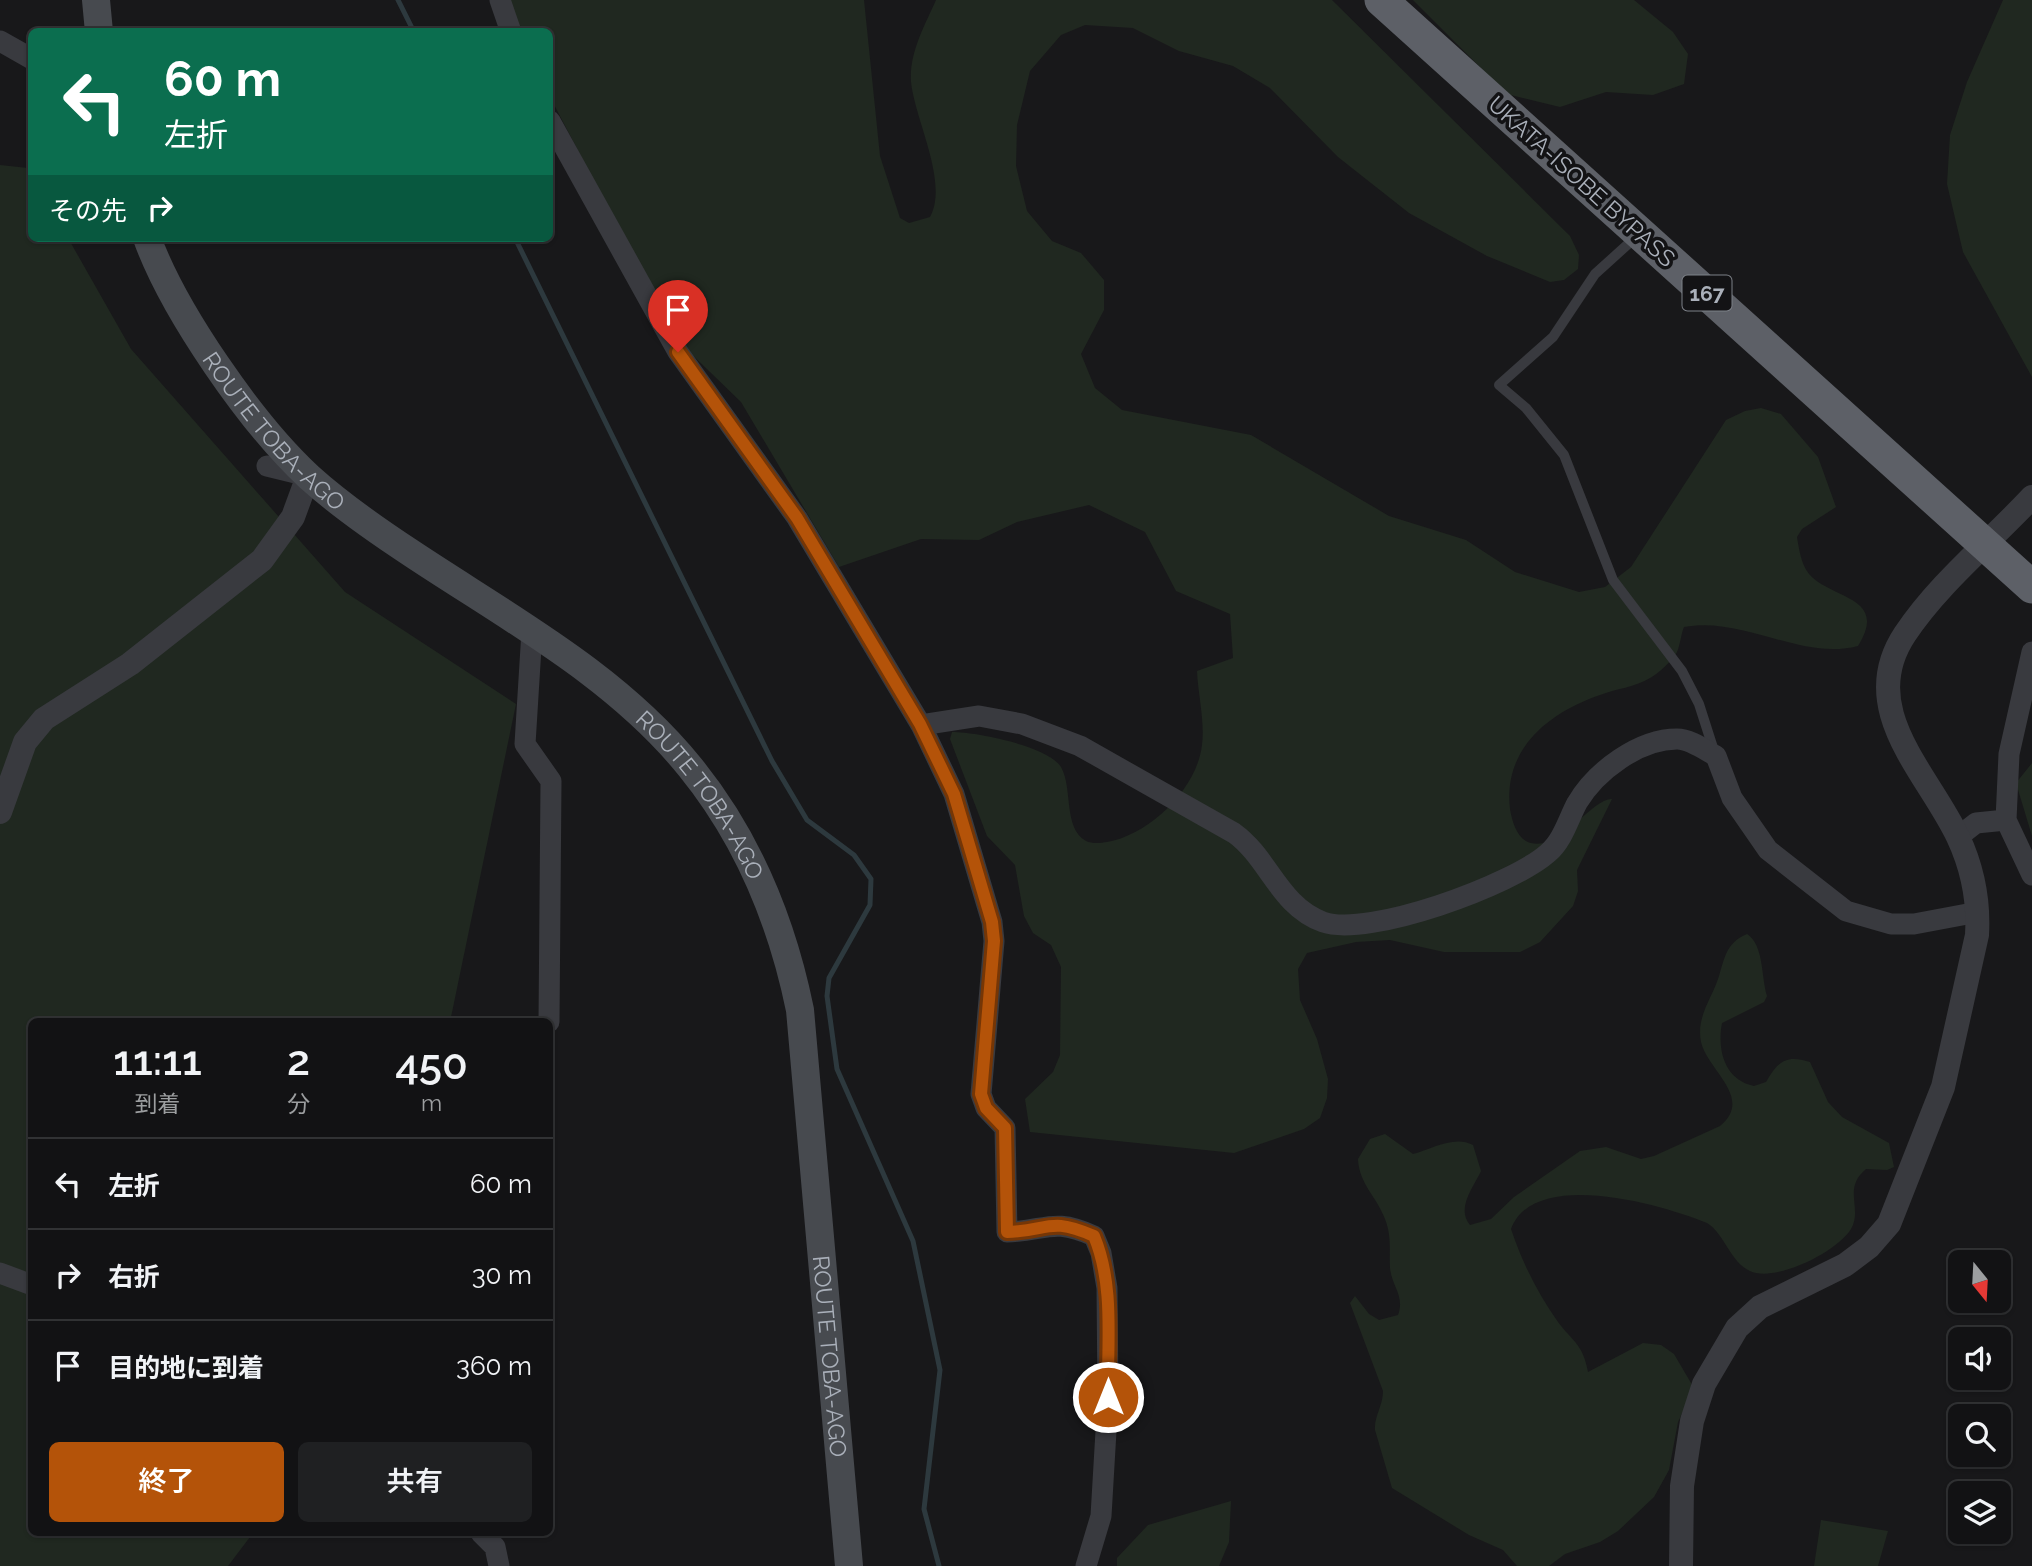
<!DOCTYPE html>
<html lang="ja">
<head>
<meta charset="utf-8">
<style>
	body { margin:0; font-family:Raleway,"Noto Sans JP",sans-serif; background:#1f2022; color:#f1f3f6; height:100vh; display:flex; flex-direction:column; font-size:26px; white-space:nowrap }
	* { box-sizing:border-box; margin:0 }
	p { font-size:23px; color:#9c9ea0 }
	.icon { flex:none; width:38px; height:38px; fill:none; stroke:currentColor; stroke-width:2; stroke-linecap:round; stroke-linejoin:round }
	.map { position:relative; flex:1; overflow:hidden }
	.drawer { position:absolute; left:28px; top:1018px; width:525px; height:518px; display:flex; flex-direction:column; background:#121214; border-radius:10px; box-shadow:0 2px 5px #0004,0 0 0 2px #313234 }
	.drawer>* { flex:none }
	.top-card { position:absolute; left:28px; top:28px; width:525px; height:214px; border-radius:10px; box-shadow:0 2px 5px #0004,0 0 0 2px #313234; background:#0b6e4f; color:#fff; overflow:hidden }
	.needle { width:46px; rotate:162deg }
	.fabs { position:absolute; left:1948px; top:1250px; display:grid; gap:14px }
	.fabs a { display:grid; place-items:center; width:63px; height:63px; border-radius:10px; background:#121214; box-shadow:0 2px 5px #0004,0 0 0 2px #313234; font-size:35px }
	.pin { position:absolute; display:grid; place-items:center; width:60px; height:60px; color:#fff; margin:-72px -30px; border-radius:50% 50% 50% 0; rotate:-45deg; box-shadow:0 0 7px #0007 }
	.pin .icon { rotate:45deg }
	.me { position:absolute; width:77px; margin:-38px; rotate:0deg; stroke-linejoin:round; filter:drop-shadow(0 0 5px #0008) }
	.turn { display:flex; align-items:center; gap:24px; height:147px; padding:0 21px; font-size:32px }
	.turn .icon { width:91px; height:91px; stroke-width:2.5 }
	.turn b { display:block; font-size:49px; line-height:60px }
	.then { display:flex; align-items:center; height:66px; padding:0 21px; background:#0003; gap:14px; font-size:26px }
	.eta { display:flex; justify-content:space-evenly; align-items:center; height:119px; text-align:center }
	.eta b { font-size:42px; font-weight:600; line-height:49px }
	.button { display:flex; gap:14px; margin-top:auto; padding:14px 21px }
	.button a { flex:1; height:80px; border-radius:10px; background:#b45309; color:#fff; font-size:28px; font-weight:600; line-height:80px; text-align:center }
	.button a+a { background:#1f2022; color:#f1f3f6 }
	ul { padding:0; list-style:none }
	li { display:flex; align-items:center; gap:21px; height:91px; padding:0 21px; border-top:2px solid #313234 }
	li div { flex:1 }
	li b { display:block; font-size:26px }
	li em { font-style:normal }
	.map>svg:first-child { display:block }
	.green { fill:#202820 }
	.lines { fill:none; stroke-linecap:round; stroke-linejoin:round }
	.stream { stroke:#2d393e; stroke-width:5 }
	.service { stroke:#393a3f; stroke-width:10 }
	.minor { stroke:#393a3f; stroke-width:21 }
	.tertiary { stroke:#393a3f; stroke-width:24 }
	.secondary { stroke:#474a4f; stroke-width:28 }
	.trunk { stroke:#5d6067; stroke-width:33 }
	.route-casing { stroke:#753606; stroke-width:18 }
	.route { stroke:#b45309; stroke-width:12 }
	.labels { text-anchor:middle; dominant-baseline:central; stroke-width:7; stroke-linejoin:round; paint-order:stroke }
	.shield { fill:#131315; stroke:#7d8188; stroke-width:2 }
	.shield-label { font-size:21px; font-weight:bold; fill:#aab0ba }
	.street-label { font-size:23px; fill:#aab0ba; stroke:#131315 }
</style>
</head>
<body>
<div class="map">
<svg width="2032" height="1566" viewBox="0 0 2032 1566">
	<rect width="100%" height="100%" fill="#18181a"/>
	<path class="green" d="M 510,0 L 864,0 L 880,156 L 900,218 L 909,223 L 930,217 C 949,183 915,120 911,82 C 909,53 925,25 936,0 L 1332,0 L 1570,236 L 1579,255 L 1578,269 L 1564,280 L 1550,282 L 1487,256 L 1409,213 L 1338,157 L 1270,88 L 1233,66 L 1179,51 L 1133,28 L 1085,25 L 1061,35 L 1030,71 L 1017,125 L 1016,166 L 1027,211 L 1052,241 L 1081,253 L 1104,280 L 1104,310 L 1081,354 L 1095,388 L 1122,410 L 1251,435 L 1389,516 L 1466,540 L 1515,572 L 1579,592 L 1605,587 L 1631,567 L 1726,420 L 1745,411 L 1761,408 L 1781,414 L 1818,457 L 1836,507 L 1802,529 L 1797,537 C 1799,549 1801,564 1809,574 C 1832,600 1889,596 1858,646 C 1801,661 1744,616 1684,627 C 1681,634 1680,646 1677,652 C 1673,660 1658,674 1650,678 C 1636,687 1615,689 1600,695 C 1548,713 1503,749 1510,809 C 1512,821 1517,840 1531,843 C 1560,851 1592,798 1612,799 L 1577,870 L 1578,891 L 1573,906 L 1540,942 L 1520,952 L 1444,952 L 1390,940 L 1356,942 L 1307,953 L 1298,969 L 1300,1000 L 1317,1039 L 1328,1079 L 1327,1098 L 1320,1118 L 1304,1129 L 1234,1153 L 1030,1132 L 1025,1099 L 1053,1072 L 1060,1055 L 1061,967 L 1051,945 L 1033,933 L 1024,916 L 1015,865 L 987,836 L 950,739 L 952,732 C 976,732 1048,746 1061,767 C 1073,788 1063,828 1086,841 C 1092,844 1101,843 1107,842 C 1149,835 1197,789 1202,745 C 1205,722 1198,694 1197,671 L 1233,658 L 1230,614 L 1176,591 L 1145,532 L 1089,505 L 1017,522 L 979,540 L 921,539 L 839,567 L 741,402 L 678,341 L 550,97 L 550,32 L 519,31 Z
		M 1413,0 L 1634,0 L 1673,32 L 1688,54 L 1684,84 L 1653,95 L 1606,92 L 1560,107 L 1507,94 Z
		M 2003,0 L 2032,0 L 2032,377 L 1963,252 L 1947,184 L 1950,135 L 1967,82 Z
		M 0,165 L 28,168 L 31,174 L 32,238 L 68,238 L 131,349 L 345,592 L 516,704 L 450,1022 L 32,1022 L 32,1533 L 253,1533 L 228,1566 L 0,1566 Z
		M 2032,763 L 2032,836 L 2016,783 Z
		M 1747,934 C 1764,945 1761,976 1767,996 L 1764,1002 L 1722,1023 C 1717,1049 1724,1080 1754,1086 L 1766,1082 C 1778,1062 1785,1054 1810,1062 L 1828,1102 L 1842,1117 L 1889,1143 L 1894,1167 L 1887,1170 L 1866,1169 C 1842,1189 1863,1208 1851,1229 C 1837,1252 1775,1283 1750,1271 C 1730,1262 1725,1234 1707,1223 C 1664,1205 1534,1167 1511,1229 C 1522,1262 1538,1294 1558,1322 C 1573,1342 1583,1344 1588,1372 L 1643,1343 L 1661,1345 L 1674,1354 L 1691,1383 L 1691,1394 L 1678,1422 L 1669,1470 L 1654,1497 L 1618,1531 L 1600,1542 L 1565,1554 L 1549,1566 L 1517,1566 L 1503,1550 L 1469,1535 L 1392,1488 L 1375,1430 C 1374,1416 1383,1406 1383,1391 L 1350,1303 L 1355,1296 L 1369,1314 L 1379,1320 L 1398,1315 C 1405,1296 1392,1287 1390,1268 C 1389,1250 1392,1237 1385,1219 C 1377,1197 1359,1184 1358,1159 L 1370,1139 L 1385,1134 L 1413,1154 C 1432,1149 1454,1135 1473,1145 L 1481,1171 C 1473,1188 1456,1208 1470,1225 L 1491,1219 L 1514,1197 L 1580,1151 L 1606,1147 L 1641,1159 L 1654,1156 L 1720,1126 C 1754,1098 1708,1071 1701,1042 C 1696,1016 1712,999 1719,976 C 1725,957 1726,943 1747,934 Z
		M 1231,1501 L 1229,1542 L 1219,1566 L 1117,1566 L 1117,1558 L 1148,1525 Z
		M 1821,1520 L 1888,1531 L 1878,1566 L 1814,1566 Z"/>
	<g class="lines">
		<path class="stream" d="M 398,0 L 414,32
			M 515,238 L 772,761 L 807,820 L 854,855 L 871,879 L 870,905 L 829,978 L 827,996 L 837,1069 L 913,1241 L 940,1370 L 924,1509 L 939,1566"/>
		<path class="service" d="M 1637,236 L 1595,274 L 1553,337 L 1499,385 L 1526,408 L 1564,455 L 1613,580 L 1682,671 L 1699,704 L 1715,754"/>
		<path class="minor" d="M 500,0 L 511,32
			M 0,41 L 32,59
			M 550,121 L 678,352 L 797,518 L 921,725 L 954,794 L 992,922 L 994,941 L 981,1094 L 986,1108 L 1005,1128 L 1007,1232 C 1047,1231 1052,1217 1094,1236 L 1101,1253 L 1107,1288 L 1108,1397 L 1101,1516 L 1086,1566
			M 267,466 L 308,476
			M 532,631 L 525,744 L 551,781 L 549,1022
			M 2032,652 L 2009,754 L 2006,820 L 2032,875
			M 921,725 L 979,716 L 1022,724 L 1080,746 L 1234,833 C 1269,858 1279,906 1323,922 C 1368,938 1512,885 1548,853 C 1563,840 1568,820 1577,803 C 1596,771 1639,739 1677,739 C 1690,739 1705,750 1716,756 L 1732,798 L 1768,850 L 1846,911 L 1891,924 L 1914,924 L 1978,912
			M 1958,837 L 1976,823 L 2006,820
			M 0,1273 L 32,1285
			M 481,1533 L 495,1547 L 499,1566"/>
		<path class="tertiary" d="M 0,812 L 25,742 L 44,719 L 130,664 L 262,560 L 293,517 L 308,476
			M 1681,1566 L 1682,1486 L 1692,1421 L 1704,1384 L 1737,1328 L 1760,1307 L 1845,1265 L 1869,1247 L 1889,1224 L 1943,1087 L 1977,935 C 1979,901 1973,869 1958,837 C 1928,773 1855,709 1905,634 C 1939,583 1990,542 2032,497"/>
		<g class="secondary">
			<path d="M 96,0 L 99,32"/>
			<path id="s1" d="M 147,238 C 174,312 251,423 309,477 C 340,505 376,530 411,553 C 507,617 616,675 690,767 C 747,837 782,922 800,1010 L 849,1566"/>
		</g>
		<path class="trunk" d="M 1381,0 L 2032,587"/>
	</g>
	<g class="lines">
		<g class="route-casing">
			<path id="route" d="M 678,352 L 797,518 L 920,724 L 954,794 L 992,922 L 994,941 L 981,1094 L 986,1108 L 1005,1128 L 1007,1232 C 1049,1231 1049,1216 1094,1236 C 1115,1286 1107,1344 1108,1397"/>
		</g>
		<use href="#route" class="route"/>
	</g>
	<g class="labels">
		<rect class="shield" x="1682.5" y="275.5" width="49" height="35" rx="5"/>
		<g class="shield-label">
			<text x="1707" y="293">167</text>
		</g>
		<g class="street-label">
			<text transform="translate(1582 181) rotate(42)">UKATA-ISOBE BYPASS</text>
			<text stroke="none"><textPath href="#s1" startOffset="233">ROUTE TOBA-AGO</textPath></text>
			<text stroke="none"><textPath href="#s1" startOffset="800">ROUTE TOBA-AGO</textPath></text>
			<text stroke="none"><textPath href="#s1" startOffset="1388">ROUTE TOBA-AGO</textPath></text>
		</g>
	</g>
</svg>
<div class="fabs">
<a><svg class="needle" viewBox="-14 -14 28 28"><path d="M0-13l5 13h-10z" fill="#e53935"/><path d="M0 13l5-13h-10z" fill="#9c9ea0"/></svg></a>
<a><svg class="icon" aria-label="sound" viewBox="0 0 24 24"><path d="M4 9h4l5-4v14l-5-4H4zM17 9q2 3 0 6"/></svg></a>
<a><svg class="icon" aria-label="search" viewBox="0 0 24 24"><circle cx="10" cy="10" r="6"/><path d="M15 15l6 6"/></svg></a>
<a><svg class="icon" aria-label="layers" viewBox="0 0 24 24"><path d="M12 4l9 5-9 5-9-5zM3 14l9 5 9-5"/></svg></a>
</div>
<div class="pin" style="left:678px;top:352px;background:#d93025"><svg class="icon" aria-label="arrive" viewBox="0 0 24 24"><path d="M6 21V4h12l-3 4 3 4H6"/></svg></div>
<svg class="me" style="left:1108px;top:1397px" viewBox="-20 -20 40 40"><circle r="17" fill="#b45309" stroke="#fff" stroke-width="3"/><path d="M0-11L8 9 0 5-8 9z" fill="#fff"/></svg>
<div class="top-card">
<div class="turn"><svg class="icon" aria-label="left" viewBox="0 0 24 24"><path d="M17 20v-9H6M10 6l-5 5 5 5"/></svg><div><b>60 m</b>左折</div></div>
<div class="then">その先<svg class="icon" aria-label="right" viewBox="0 0 24 24"><path d="M7 20v-9h11M14 6l5 5-5 5"/></svg></div>
</div>
<section class="drawer">
<div class="eta">
<div><b>11:11</b><p>到着</p></div>
<div><b>2</b><p>分</p></div>
<div><b>450</b><p>m</p></div>
</div>
<ul>
<li><svg class="icon" aria-label="left" viewBox="0 0 24 24"><path d="M17 20v-9H6M10 6l-5 5 5 5"/></svg><div><b>左折</b></div><em>60 m</em></li>
<li><svg class="icon" aria-label="right" viewBox="0 0 24 24"><path d="M7 20v-9h11M14 6l5 5-5 5"/></svg><div><b>右折</b></div><em>30 m</em></li>
<li><svg class="icon" aria-label="arrive" viewBox="0 0 24 24"><path d="M6 21V4h12l-3 4 3 4H6"/></svg><div><b>目的地に到着</b></div><em>360 m</em></li>
</ul>
<div class="button"><a>終了</a><a>共有</a></div>
</section>
</div>
</body>
</html>
